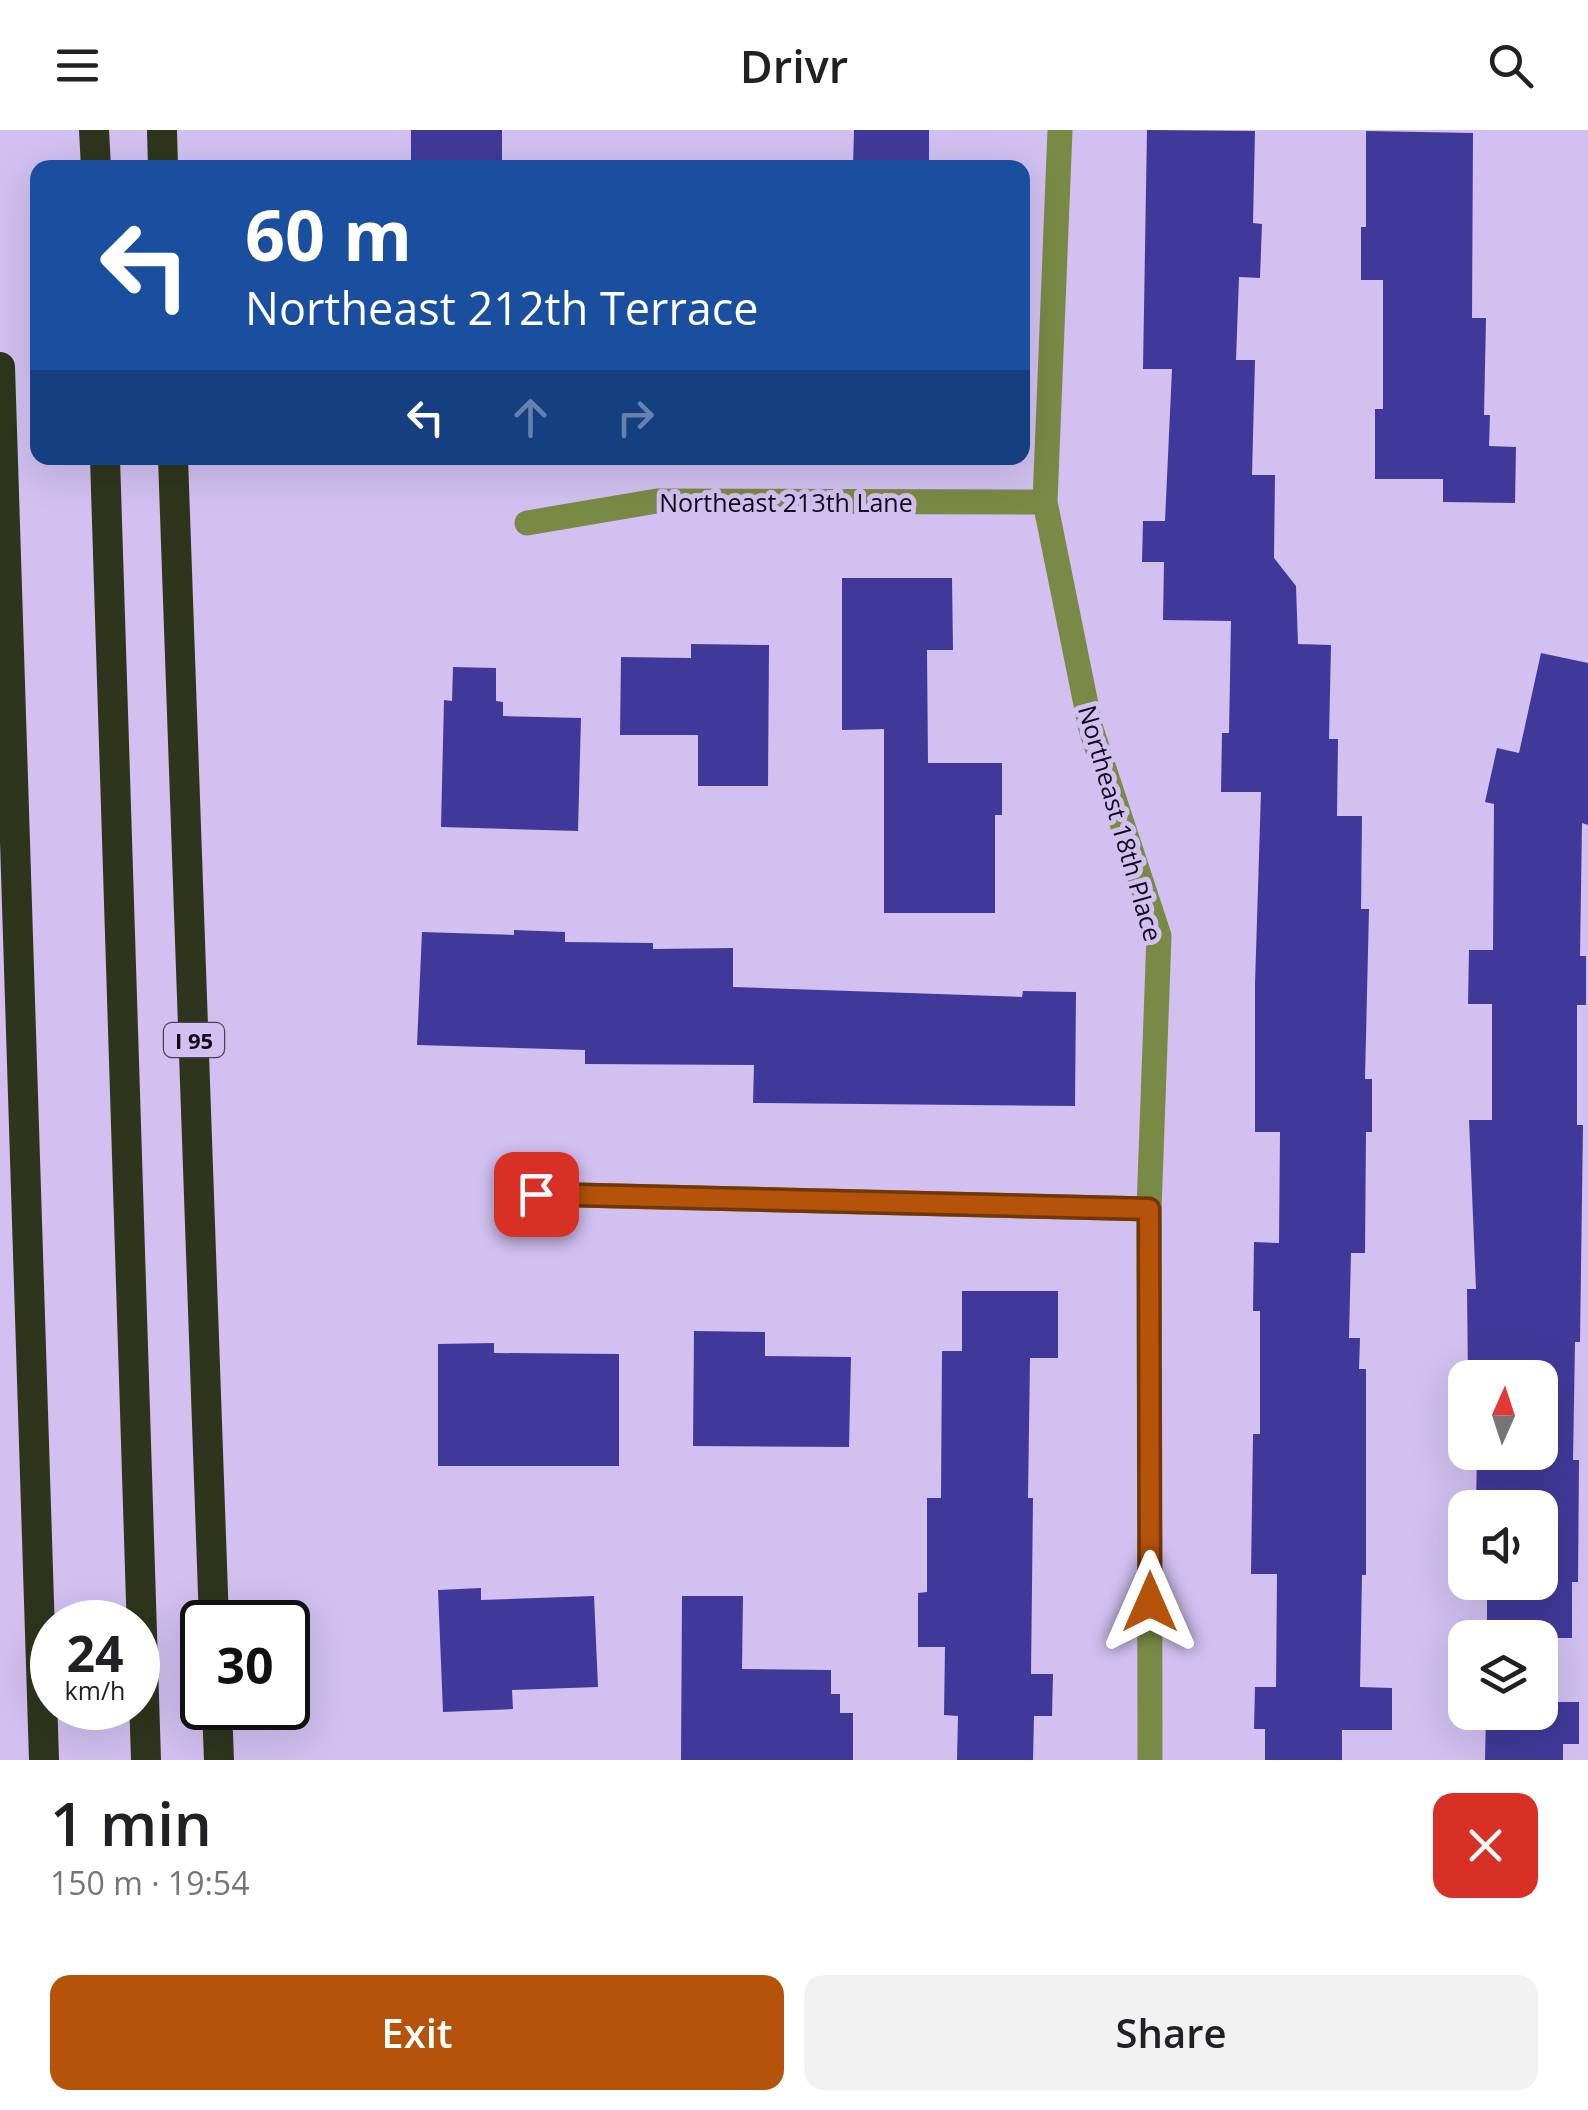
<!DOCTYPE html>
<html lang="en">
<head>
<meta charset="utf-8">
<style>
	body { margin:0; font-family:"Open Sans",sans-serif; background:#f2f2f2; color:#202124; height:100vh; display:flex; flex-direction:column; font-size:38px; white-space:nowrap }
	* { box-sizing:border-box; margin:0 }
	p { font-size:32px; color:#757577 }
	.icon { flex:none; width:55px; height:55px; fill:none; stroke:currentColor; stroke-width:2; stroke-linecap:round; stroke-linejoin:round }
	.map { position:relative; height:1630px; overflow:hidden }
	.side { display:flex; flex-direction:column; background:#fff; flex:1 }
	.side>* { flex:none }
	.banner { position:absolute; left:30px; top:30px; width:1000px; height:305px; border-radius:20px; box-shadow:0 10px 40px #0002; background:#1a4fa0; color:#fff; overflow:hidden }
	.needle { width:65px; rotate:3deg }
	.fabs { position:absolute; left:1448px; top:1230px; display:grid; gap:20px }
	.fabs a { display:grid; place-items:center; width:110px; height:110px; border-radius:20px; background:#fff; box-shadow:0 10px 40px #0002; font-size:50px }
	.speed { position:absolute; left:30px; top:1470px; display:flex; gap:20px; font-size:50px; font-weight:700; text-align:center }
	.speed>* { display:grid; place-content:center; width:130px; height:130px; border-radius:50%; background:#fff; box-shadow:0 10px 40px #0002; line-height:1 }
	.speed small { font-size:25px; font-weight:400 }
	.speed .limit { border:5px solid #111; border-radius:15px; background:#fff; color:#111 }
	.pin { position:absolute; display:grid; place-items:center; width:85px; height:85px; color:#fff; margin:-42px; border-radius:20px; box-shadow:0 5px 15px #0006 }
	.me { position:absolute; width:110px; margin:-55px; rotate:0deg; stroke-linejoin:round; filter:drop-shadow(0 0 8px #0008) }
	.turn { display:flex; align-items:center; gap:35px; height:210px; padding:0 50px; font-size:45px }
	.turn .icon { width:130px; height:130px; stroke-width:2.5 }
	.turn b { display:block; font-size:70px; line-height:85px }
	.lanes { display:flex; align-items:center; height:95px; padding:0 50px; background:#0003; justify-content:center; gap:50px; direction:ltr }
	.lanes .off { opacity:.35 }
	.round { display:grid; place-items:center; flex:none; width:105px; height:105px; border-radius:20px; background:#f2f2f2 }
	.headline { display:flex; align-items:center; justify-content:space-between; height:170px; padding:0 50px }
	h1 { font-size:60px; font-weight:600; line-height:75px }
	.button { display:flex; gap:20px; margin-top:auto; padding:20px 50px }
	.button a { flex:1; height:115px; border-radius:20px; background:#b45309; color:#fff; font-size:40px; font-weight:600; line-height:115px; text-align:center }
	.button a+a { background:#f2f2f2; color:#202124 }
	header { display:flex; justify-content:space-between; align-items:center; height:130px; padding:0 50px; background:#fff; font-size:45px; font-weight:600 }
	.map>svg:first-child { display:block }
	.building { fill:#403999 }
	.lines { fill:none; stroke-linecap:round; stroke-linejoin:round }
	.minor { stroke:#798a46; stroke-width:25 }
	.highway { stroke:#2f351c; stroke-width:30 }
	.route-casing { stroke:#753606; stroke-width:25 }
	.route { stroke:#b45309; stroke-width:18 }
	.labels { text-anchor:middle; dominant-baseline:central; stroke-width:10; stroke-linejoin:round; paint-order:stroke }
	.shield { fill:#d1c0f0; stroke:#4b415b; stroke-width:2.5 }
	.shield-label { font-size:22px; font-weight:bold; fill:#110b1b }
	.street-label { font-size:25px; fill:#110b1b; stroke:#d1c0f0 }
</style>
</head>
<body>
<header><svg class="icon" aria-label="menu" viewBox="0 0 24 24"><path d="M4 6h16M4 12h16M4 18h16"/></svg>Drivr<svg class="icon" aria-label="search" viewBox="0 0 24 24"><circle cx="10" cy="10" r="6"/><path d="M15 15l6 6"/></svg></header>
<div class="map">
<svg width="1588" height="1630" viewBox="0 0 1588 1630">
	<rect width="100%" height="100%" fill="#d1c0f0"/>
	<path class="building" d="M 411,0 L 502,0 L 502,38 L 411,38 Z
		M 854,0 L 929,0 L 929,38 L 853,38 Z
		M 1147,0 L 1255,1 L 1253,93 L 1262,94 L 1260,148 L 1239,147 L 1236,230 L 1255,230 L 1252,345 L 1275,345 L 1274,428 L 1296,456 L 1298,514 L 1331,515 L 1329,609 L 1338,609 L 1337,686 L 1362,686 L 1361,779 L 1369,779 L 1365,949 L 1372,949 L 1372,1002 L 1366,1002 L 1365,1123 L 1351,1123 L 1349,1208 L 1360,1208 L 1359,1239 L 1366,1239 L 1366,1445 L 1362,1445 L 1360,1557 L 1392,1558 L 1392,1600 L 1342,1600 L 1342,1630 L 1265,1630 L 1265,1599 L 1254,1599 L 1255,1557 L 1276,1557 L 1277,1444 L 1251,1444 L 1253,1304 L 1260,1304 L 1260,1181 L 1253,1181 L 1254,1112 L 1279,1113 L 1280,1002 L 1255,1002 L 1255,854 L 1261,662 L 1221,662 L 1222,603 L 1229,603 L 1231,491 L 1163,490 L 1164,432 L 1142,432 L 1143,391 L 1165,391 L 1172,239 L 1143,239 Z
		M 1366,1 L 1473,3 L 1472,188 L 1486,188 L 1484,285 L 1490,285 L 1489,316 L 1516,317 L 1515,373 L 1443,372 L 1443,349 L 1375,349 L 1375,279 L 1383,279 L 1383,150 L 1361,150 L 1361,97 L 1366,97 Z
		M 842,448 L 952,448 L 953,520 L 927,520 L 928,633 L 1002,633 L 1002,685 L 995,685 L 995,783 L 884,783 L 884,599 L 842,600 Z
		M 691,514 L 769,515 L 768,656 L 698,656 L 698,605 L 620,605 L 621,527 L 691,528 Z
		M 1541,523 L 1588,533 L 1588,695 L 1582,693 L 1580,826 L 1586,826 L 1586,875 L 1577,875 L 1577,995 L 1583,995 L 1580,1212 L 1575,1212 L 1573,1330 L 1579,1330 L 1578,1452 L 1540,1452 L 1540,1378 L 1476,1378 L 1477,1322 L 1540,1322 L 1540,1248 L 1468,1248 L 1467,1159 L 1476,1159 L 1469,990 L 1492,990 L 1492,874 L 1468,874 L 1469,820 L 1493,820 L 1494,674 L 1485,672 L 1497,618 L 1519,623 Z
		M 453,537 L 496,538 L 496,571 L 503,572 L 503,586 L 581,588 L 578,701 L 441,697 L 444,570 L 452,571 Z
		M 514,800 L 565,802 L 565,812 L 653,813 L 653,819 L 733,818 L 733,857 L 1022,867 L 1023,861 L 1076,862 L 1075,976 L 753,973 L 754,935 L 585,934 L 585,920 L 417,915 L 422,802 L 514,805 Z
		M 962,1161 L 1058,1161 L 1058,1228 L 1030,1228 L 1028,1368 L 1033,1368 L 1031,1544 L 1053,1544 L 1052,1586 L 1034,1586 L 1033,1630 L 957,1630 L 958,1586 L 944,1585 L 945,1517 L 918,1517 L 918,1463 L 927,1462 L 927,1368 L 941,1368 L 942,1221 L 962,1221 Z
		M 694,1201 L 765,1202 L 765,1226 L 851,1227 L 849,1317 L 693,1316 Z
		M 494,1213 L 494,1223 L 619,1224 L 619,1336 L 438,1336 L 438,1214 Z
		M 1487,1452 L 1572,1452 L 1572,1508 L 1487,1508 Z
		M 481,1458 L 481,1470 L 594,1466 L 598,1557 L 512,1560 L 513,1579 L 443,1582 L 438,1460 Z
		M 682,1466 L 743,1466 L 742,1539 L 831,1540 L 831,1564 L 840,1564 L 840,1583 L 853,1583 L 853,1630 L 681,1630 Z
		M 1540,1572 L 1579,1572 L 1579,1614 L 1563,1614 L 1563,1630 L 1485,1630 L 1486,1582 L 1540,1582 Z"/>
	<g class="lines">
		<path class="minor" d="M 1060,0 L 1045,372 L 1091,599 L 1159,806 L 1149,1079 L 1150,1630
			M 527,393 L 657,371 L 1045,372
			M 536,1064 L 1149,1079"/>
		<path class="highway" d="M 94,0 L 96,38
			M 162,0 L 163,38
			M 0,237 L 44,1630
			M 105,328 L 146,1630
			M 173,328 L 214,1492
			M 217,1578 L 219,1630"/>
	</g>
	<g class="lines">
		<g class="route-casing">
			<path id="route" d="M 536,1064 L 1149,1079 L 1150,1472"/>
		</g>
		<use href="#route" class="route"/>
	</g>
	<g class="labels">
		<rect class="shield" x="164" y="893" width="60" height="34" rx="8"/>
		<g class="shield-label">
			<text x="194" y="910">I 95</text>
		</g>
		<g class="street-label">
			<text x="786" y="372">Northeast 213th Lane</text>
			<text transform="translate(1121 693) rotate(74)">Northeast 18th Place</text>
		</g>
	</g>
</svg>
<div class="fabs">
<a><svg class="needle" viewBox="-14 -14 28 28"><path d="M0-13l5 13h-10z" fill="#e53935"/><path d="M0 13l5-13h-10z" fill="#757577"/></svg></a>
<a><svg class="icon" aria-label="sound" viewBox="0 0 24 24"><path d="M4 9h4l5-4v14l-5-4H4zM17 9q2 3 0 6"/></svg></a>
<a><svg class="icon" aria-label="layers" viewBox="0 0 24 24"><path d="M12 4l9 5-9 5-9-5zM3 14l9 5 9-5"/></svg></a>
</div>
<div class="speed"><div>24<small>km/h</small></div><div class="limit">30</div></div>
<div class="pin" style="left:536px;top:1064px;background:#d93025"><svg class="icon" aria-label="arrive" viewBox="0 0 24 24"><path d="M6 21V4h12l-3 4 3 4H6"/></svg></div>
<svg class="me" style="left:1150px;top:1472px" viewBox="-20 -20 40 40"><path d="M0-17L14 15 0 8-14 15z" fill="#b45309" stroke="#fff" stroke-width="4"/></svg>
<div class="banner">
<div class="turn"><svg class="icon" aria-label="left" viewBox="0 0 24 24"><path d="M17 20v-9H6M10 6l-5 5 5 5"/></svg><div><b>60 m</b>Northeast 212th Terrace</div></div>
<div class="lanes"><svg class="icon" aria-label="left" viewBox="0 0 24 24"><path d="M17 20v-9H6M10 6l-5 5 5 5"/></svg><svg class="icon off" aria-label="ahead" viewBox="0 0 24 24"><path d="M12 20V5M6 11l6-6 6 6"/></svg><svg class="icon off" aria-label="right" viewBox="0 0 24 24"><path d="M7 20v-9h11M14 6l5 5-5 5"/></svg></div>
</div>
</div>
<section class="side">
<div class="headline"><div><h1>1 min</h1><p>150 m · 19:54</p></div><a class="round" style="background:#d93025;color:#fff"><svg class="icon" aria-label="close" viewBox="0 0 24 24"><path d="M6 6l12 12M18 6L6 18"/></svg></a></div>
<div class="button"><a>Exit</a><a>Share</a></div>
</section>
</body>
</html>
